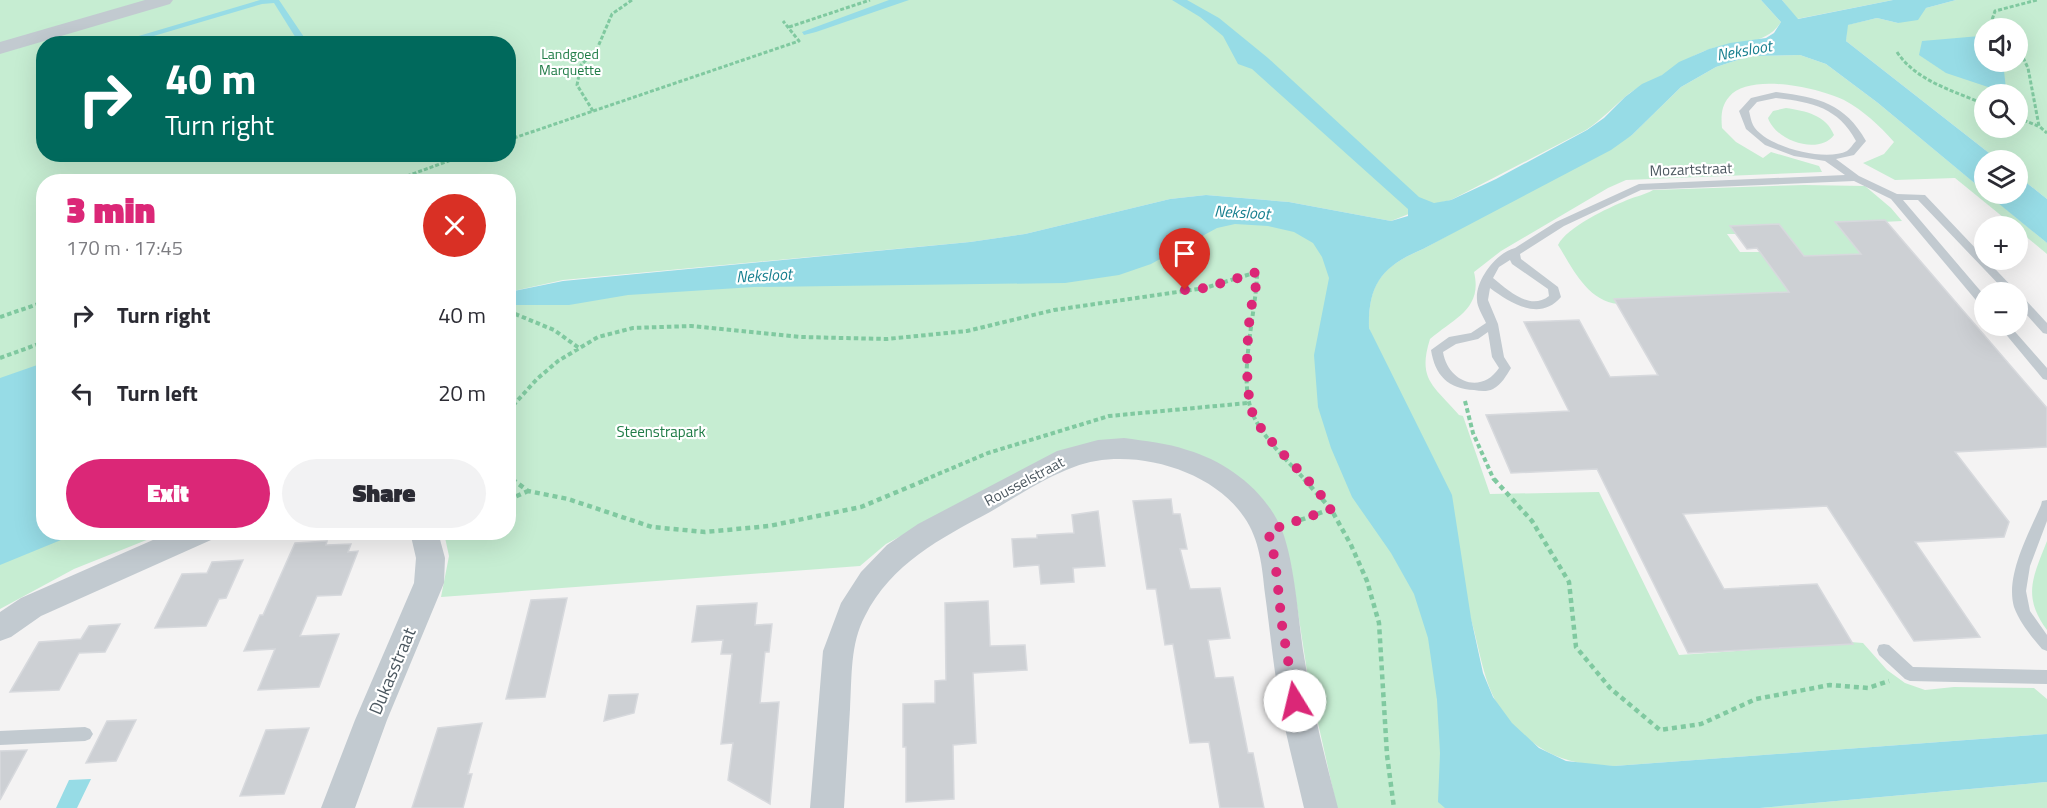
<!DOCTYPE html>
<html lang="en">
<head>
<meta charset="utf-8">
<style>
	body { margin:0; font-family:"Titillium Web",sans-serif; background:#f2f2f3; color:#2b2b33; height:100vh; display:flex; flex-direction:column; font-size:22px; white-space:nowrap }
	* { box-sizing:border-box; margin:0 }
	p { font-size:20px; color:#7c7c81 }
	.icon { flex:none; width:33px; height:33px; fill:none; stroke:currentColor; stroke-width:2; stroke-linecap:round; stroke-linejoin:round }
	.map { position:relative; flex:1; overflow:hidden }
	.side { position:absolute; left:36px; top:174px; width:480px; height:366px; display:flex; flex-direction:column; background:#fff; border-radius:24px; box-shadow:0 6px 24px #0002 }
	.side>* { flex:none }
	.hud { position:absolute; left:36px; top:36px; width:480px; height:126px; border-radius:24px; box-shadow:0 6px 24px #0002; background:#00695c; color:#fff; overflow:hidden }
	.controls { position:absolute; left:1974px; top:18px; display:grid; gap:12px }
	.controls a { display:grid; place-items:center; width:54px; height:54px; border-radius:50%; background:#fff; box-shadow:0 6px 24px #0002; font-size:30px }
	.pin { position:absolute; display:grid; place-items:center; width:51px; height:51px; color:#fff; margin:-62px -26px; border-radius:50% 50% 50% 0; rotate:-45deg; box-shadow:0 0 6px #0007 }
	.pin .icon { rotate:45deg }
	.me { position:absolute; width:66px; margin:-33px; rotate:351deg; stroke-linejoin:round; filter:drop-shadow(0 0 4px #0008) }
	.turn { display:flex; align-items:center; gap:21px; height:126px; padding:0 30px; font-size:27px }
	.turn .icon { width:78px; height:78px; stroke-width:2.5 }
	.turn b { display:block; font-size:42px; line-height:51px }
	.round { display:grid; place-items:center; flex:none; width:63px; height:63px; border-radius:32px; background:#f2f2f3 }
	.summary { display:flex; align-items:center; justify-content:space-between; height:102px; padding:0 30px }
	h1 { font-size:36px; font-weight:800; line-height:45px; color:#db2777 }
	.cta { display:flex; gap:12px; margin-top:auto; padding:12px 30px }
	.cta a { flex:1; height:69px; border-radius:36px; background:#db2777; color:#fff; font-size:24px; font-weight:800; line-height:69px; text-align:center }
	.cta a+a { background:#f2f2f3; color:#2b2b33 }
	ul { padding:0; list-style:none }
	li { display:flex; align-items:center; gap:18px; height:78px; padding:0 30px }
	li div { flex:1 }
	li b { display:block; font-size:22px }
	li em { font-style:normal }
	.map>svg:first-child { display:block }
	.green { fill:#c6edd2; fill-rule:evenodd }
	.water { fill:#97dce6 }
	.building { fill:#cdd0d4; stroke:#d7d9dd; stroke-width:1.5 }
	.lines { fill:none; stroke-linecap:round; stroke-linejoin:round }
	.path-far2 { stroke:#80c9a0; stroke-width:3; stroke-dasharray:4 2; stroke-linecap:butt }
	.path-far1 { stroke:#80c9a0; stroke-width:4; stroke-dasharray:4.5 3; stroke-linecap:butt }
	.path { stroke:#80c9a0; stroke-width:4.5; stroke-dasharray:5 4; stroke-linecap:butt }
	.service { fill:#c2cad0; fill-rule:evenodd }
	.minor { fill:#c2cad0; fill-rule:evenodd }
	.route { stroke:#db2777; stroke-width:10; stroke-dasharray:0 18 }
	.labels { text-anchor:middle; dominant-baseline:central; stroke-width:4.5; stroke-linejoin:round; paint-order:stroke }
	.far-park-label { font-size:14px; fill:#207c47; stroke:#fff }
	.street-label { font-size:15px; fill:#4b575f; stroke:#fff }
	.park-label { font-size:15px; fill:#207c47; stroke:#fff }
	.water-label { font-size:16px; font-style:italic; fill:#177f8f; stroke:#fff }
	.near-street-label { font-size:18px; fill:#4b575f; stroke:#fff }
</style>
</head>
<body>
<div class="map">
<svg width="2047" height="808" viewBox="0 0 2047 808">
	<rect width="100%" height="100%" fill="#f4f3f3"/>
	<path class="green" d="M 0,0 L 1761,0 L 1781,22 C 1765,47 1736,40 1710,49 C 1689,56 1679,66 1661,76 C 1649,83 1636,87 1625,97 C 1612,108 1601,120 1586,130 L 1451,200 L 1434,204 L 1391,221 L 1289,202 L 1206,195 L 1170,199 L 1025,234 L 970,242 L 563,280 L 509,292 L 508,182 L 44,182 L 44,532 L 164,533 L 74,569 L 0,609 ZM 44,44 L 508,44 L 508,154 L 44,154 Z
		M 1782,0 L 1893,0 L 1797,19 Z
		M 1956,0 L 2047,0 L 2047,199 L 2018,176 L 2018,160 L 1998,160 L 1846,41 L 1847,25 L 1877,18 L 1898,23 L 1926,8 ZM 1984,28 L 2018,28 L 2018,62 L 1984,62 ZM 1984,94 L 2018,94 L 2018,128 L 1984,128 Z
		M 1800,55 L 1826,64 L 1878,103 L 2047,243 L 2047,254 L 2018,230 L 2018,226 L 2014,226 L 1955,178 L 1895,180 L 1863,163 L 1884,154 L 1894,142 C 1879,125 1864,111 1844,100 C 1819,88 1749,72 1729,97 C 1721,106 1721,117 1722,128 L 1736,142 L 1763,158 L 1771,152 L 1819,166 L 1822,172 L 1626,180 L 1608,188 L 1501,251 L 1474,272 C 1483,309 1454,318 1430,339 C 1417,380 1434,386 1459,415 L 1463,416 L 1490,494 L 1599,492 L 1679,655 L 1840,644 L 1838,641 L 1863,643 L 1887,670 L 1905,683 L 1925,690 L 1954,687 L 2034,688 L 2047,699 L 2047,734 L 1614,766 C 1571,765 1544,757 1513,725 C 1483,694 1482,655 1470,616 C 1440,519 1403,424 1369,328 C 1368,282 1383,266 1423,249 L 1632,135 L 1681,87 L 1716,67 L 1750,56 Z
		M 1786,108 C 1806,111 1826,115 1834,135 C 1818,156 1775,140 1768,118 L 1773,111 Z
		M 1804,185 L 1865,186 L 1891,208 L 1902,221 L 1842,224 L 1873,260 L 1802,263 L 1756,234 L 1727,234 L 1740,252 L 1760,252 L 1849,373 L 1642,302 C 1634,303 1625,305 1618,304 C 1587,301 1572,267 1558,245 C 1567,227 1608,208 1627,200 C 1636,196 1645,195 1653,190 Z
		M 1200,209 L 1362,241 L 1353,302 L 1515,808 L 1337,808 L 1308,678 L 1291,566 L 1267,508 L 1140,443 L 955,507 L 886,544 L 860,566 L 441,597 L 449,556 L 444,533 L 508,532 L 509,298 L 1057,257 Z
		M 2047,541 L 2047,630 C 2022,596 2033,577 2047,541 Z
		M 2047,782 L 2047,808 L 1760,808 Z"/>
	<path class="water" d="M 260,0 L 279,0 L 308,43 L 299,43 L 274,3 L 262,4 L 130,43 L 115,43 Z
		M 889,0 L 909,0 L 816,32 L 804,35 L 802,32 Z
		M 1172,0 L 1187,0 L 1219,18 L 1268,58 L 1419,197 L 1434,203 L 1451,200 L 1496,179 L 1587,130 L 1604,118 L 1625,97 L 1642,84 L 1662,75 L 1679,62 L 1709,49 L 1730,43 L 1766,38 L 1774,33 L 1781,22 L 1761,0 L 1782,0 L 1798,19 L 1893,0 L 1956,0 L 1926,8 L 1918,20 L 1898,23 L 1877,18 L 1848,25 L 1846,41 L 1998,160 L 1984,160 L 1984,191 L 1878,103 L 1826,64 L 1800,55 L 1750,56 L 1716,67 L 1681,87 L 1632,135 L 1611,150 L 1423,249 C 1383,266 1368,283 1369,328 L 1452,495 L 1471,618 L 1483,673 L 1493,697 L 1512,723 L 1539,748 L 1566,761 L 1614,766 L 2047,734 L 2047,782 L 1760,808 L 1445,808 L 1438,802 L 1440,753 L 1437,700 L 1428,638 L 1414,594 L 1391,553 L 1352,497 L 1331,448 L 1318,407 L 1314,355 L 1329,278 L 1322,257 L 1313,243 L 1294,232 L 1268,226 L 1235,224 L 1217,228 L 1151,264 L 1119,275 L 1065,283 L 754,287 L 628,295 L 569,305 L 509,305 L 509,292 L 563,281 L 970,242 L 1025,234 L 1170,199 L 1206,195 L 1289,202 L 1391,221 L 1408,216 L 1408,209 L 1252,69 L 1238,64 L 1223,36 L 1200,17 Z
		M 1980,36 L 1984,37 L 1984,62 L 2003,62 L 2006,89 L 2003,92 L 1946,73 L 1919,55 L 1922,41 Z
		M 2018,176 L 2047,199 L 2047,243 L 1987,194 L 2018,194 Z
		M 43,363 L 44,532 L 78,533 L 0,565 L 0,378 Z
		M 91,779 L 77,808 L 56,808 L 69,780 Z"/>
	<path class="building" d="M 1885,220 L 2047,408 L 2047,447 L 1955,452 L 2009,522 L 2004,537 L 1915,542 L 1980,637 L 1914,641 L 1827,506 L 1683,514 L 1724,589 L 1817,584 L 1853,644 L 1688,653 L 1597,469 L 1511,473 L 1486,415 L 1569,411 L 1524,322 L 1579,320 L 1610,377 L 1658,375 L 1614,299 L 1789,292 L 1757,248 L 1747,249 L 1730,226 L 1779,224 L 1804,256 L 1861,254 L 1835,222 Z
		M 1171,499 L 1173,514 L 1180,514 L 1187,549 L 1180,549 L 1190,589 L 1220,588 L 1230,638 L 1208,640 L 1215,678 L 1233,677 L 1248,753 L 1253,753 L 1264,808 L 1220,808 L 1209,742 L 1190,743 L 1173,644 L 1165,645 L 1156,589 L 1147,589 L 1133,501 Z
		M 1098,511 L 1105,566 L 1073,568 L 1074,582 L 1041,584 L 1039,565 L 1014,567 L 1012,539 L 1037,538 L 1037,535 L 1074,533 L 1072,515 Z
		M 327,541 L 326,545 L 351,544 L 348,552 L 358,551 L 341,595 L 317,596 L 300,636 L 339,634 L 319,687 L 258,690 L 275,649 L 244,651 L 260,615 L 263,615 L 295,543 Z
		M 243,560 L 226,598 L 219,599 L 206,626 L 155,628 L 182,574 L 207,573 L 212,562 Z
		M 567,598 L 545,697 L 506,699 L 531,600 Z
		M 988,601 L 990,646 L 1025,645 L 1027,670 L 973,673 L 976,743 L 953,745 L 954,799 L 906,802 L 906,747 L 903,747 L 903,704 L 935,703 L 935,681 L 946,680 L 945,603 Z
		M 757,603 L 755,625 L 772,624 L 769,652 L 765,652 L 760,703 L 779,702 L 770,804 L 728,780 L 733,743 L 721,744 L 732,654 L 721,654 L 723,640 L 692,642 L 697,606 Z
		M 120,624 L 105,652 L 79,653 L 59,690 L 10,692 L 39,642 L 81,639 L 89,626 Z
		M 638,694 L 634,713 L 604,721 L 609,695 Z
		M 136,720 L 116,761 L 86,763 L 107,721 Z
		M 482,723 L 468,774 L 472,774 L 463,808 L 412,808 L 438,728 Z
		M 309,728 L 284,794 L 240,796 L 266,730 Z
		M 27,750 L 0,800 L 0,751 Z"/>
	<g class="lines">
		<path class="path-far2" d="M 789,27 L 870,0
			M 2000,28 L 1992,20 L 1995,11 L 2037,0
			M 2018,47 L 2028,68 L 2039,126 L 2047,133
			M 1897,52 C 1916,81 1954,91 1984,104
			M 593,111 L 577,85 L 581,65 L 597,49 L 612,14 L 632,0
			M 2018,118 L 2038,126
			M 508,140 L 799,41 L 783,21
			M 390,182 L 468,154"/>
		<path class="path-far1" d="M 508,311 L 554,330 L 579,348
			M 0,317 L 44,302
			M 0,358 L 44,342
			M 1465,401 L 1473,433 L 1494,480
			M 508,411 L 537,379 L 558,361 L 598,337 L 633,328 L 691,326 L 801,337 L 887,339 L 967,331 L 1054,310 L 1205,288 L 1257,272 C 1257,312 1235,382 1255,419 C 1267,442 1288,461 1305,480
			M 508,472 L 514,480
			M 924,480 L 988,453 L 1109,416 L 1248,403"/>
		<path class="path" d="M 512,479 L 528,491 L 568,499 L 652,527 L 705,532 L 769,526 L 861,507 L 928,479
			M 1304,479 L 1331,509 L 1351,545 L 1367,581 L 1379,623 L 1387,755 L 1394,808
			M 1494,479 L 1532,521 L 1569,582 L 1576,647 L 1610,688 L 1660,730 L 1701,724 L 1756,699 L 1830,685 L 1868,688 L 1889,681
			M 508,500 L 528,491
			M 1292,523 L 1331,509"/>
		<path class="service" d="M 1776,92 C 1817,97 1845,103 1866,141 L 1854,155 L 1836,159 L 1859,176 L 1897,194 L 1925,195 L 2017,292 L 2006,292 L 1918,200 L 1903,200 L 1984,295 L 1984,306 L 1980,305 L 1891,199 L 1854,181 L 1641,190 L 1564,226 L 1520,254 L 1521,259 L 1558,287 L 1561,297 C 1540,322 1510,303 1490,288 L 1488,300 L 1498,324 L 1504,357 L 1511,368 C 1506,376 1502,384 1493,389 C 1487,392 1480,391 1474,390 C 1448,389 1435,375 1431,350 L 1449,337 L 1471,333 L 1486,323 C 1483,316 1477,307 1477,300 C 1475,280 1497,252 1515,248 L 1556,222 L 1639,184 L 1845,175 L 1825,161 L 1794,156 L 1765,145 L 1746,129 L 1739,111 L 1741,109 L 1751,98 ZM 1776,98 C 1811,102 1838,107 1856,141 C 1853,144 1850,149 1847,151 C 1825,162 1765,147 1753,125 C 1751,121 1750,115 1749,111 L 1757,102 ZM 1510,260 L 1512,264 L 1548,289 L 1549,296 C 1530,311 1509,291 1493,278 L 1499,267 ZM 1488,332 L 1492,357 L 1499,368 C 1481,395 1448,382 1443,352 L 1456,344 L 1478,339 Z
			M 2018,295 L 2022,296 L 2047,323 L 2047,334 L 2043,333 L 2018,305 Z
			M 1999,326 L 2010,326 L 2047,368 L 2047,380 L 2043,379 Z
			M 2047,500 L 2047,521 L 2030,566 L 2026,591 L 2030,611 L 2047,635 L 2047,651 L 2042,649 C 2031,636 2020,623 2014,607 C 2005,576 2029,533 2041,505 L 2042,501 Z
			M 1884,644 L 1889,645 L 1913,667 L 2047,670 L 2047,684 L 1910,681 L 1905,679 L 1879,655 L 1877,650 L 1879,645 Z
			M 85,727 L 90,729 L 93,734 L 90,739 L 85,741 L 0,745 L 0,731 Z"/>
		<path class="minor" d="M 145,0 L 173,0 L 170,4 L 0,54 L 0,42 Z
			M 1124,438 C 1145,441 1167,443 1187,450 C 1226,461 1266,491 1282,530 C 1295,565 1298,618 1304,656 C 1312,708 1325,758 1338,808 L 1304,808 C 1296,773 1286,737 1280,702 C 1273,666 1270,629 1265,594 C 1262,567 1260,540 1244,517 C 1211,468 1128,446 1074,467 C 1046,477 1016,497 990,512 C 941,538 891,564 865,616 C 850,644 852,677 850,709 C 848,742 846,775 844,808 L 810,808 L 823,651 L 841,603 L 861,572 L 887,545 L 918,524 L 1057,451 L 1098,440 Z
			M 171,532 L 215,532 L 211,540 L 41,616 L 11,637 L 0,641 L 0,612 L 21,598 Z
			M 410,532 L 438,532 L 445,558 L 444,583 L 387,720 L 355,808 L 321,808 L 355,720 L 414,583 L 416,558 Z"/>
	</g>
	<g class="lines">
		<path class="route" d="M 1185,290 L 1206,288 L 1257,272 C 1257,285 1254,295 1251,308 C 1247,333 1243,400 1256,421 C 1278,454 1310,477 1331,509 L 1268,531 L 1275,560 L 1282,625 L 1295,701"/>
	</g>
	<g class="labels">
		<g class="far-park-label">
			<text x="570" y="53">Landgoed<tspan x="570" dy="16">Marquette</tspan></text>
		</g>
		<g class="street-label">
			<text transform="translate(1691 169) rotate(-2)">Mozartstraat</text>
			<text transform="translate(1024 481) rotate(-28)">Rousselstraat</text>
		</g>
		<g class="park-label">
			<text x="661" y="431">Steenstrapark</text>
		</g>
		<g class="water-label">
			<text transform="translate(1744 50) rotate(-10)">Neksloot</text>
			<text transform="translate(1242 212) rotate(3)">Neksloot</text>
			<text transform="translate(764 275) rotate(-3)">Neksloot</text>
		</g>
		<g class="near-street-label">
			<text transform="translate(392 671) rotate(-67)">Dukasstraat</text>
		</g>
	</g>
</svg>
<div class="controls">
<a><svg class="icon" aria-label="sound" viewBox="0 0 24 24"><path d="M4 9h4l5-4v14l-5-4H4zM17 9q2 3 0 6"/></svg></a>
<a><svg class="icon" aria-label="search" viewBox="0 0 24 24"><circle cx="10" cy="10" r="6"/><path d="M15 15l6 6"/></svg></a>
<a><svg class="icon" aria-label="layers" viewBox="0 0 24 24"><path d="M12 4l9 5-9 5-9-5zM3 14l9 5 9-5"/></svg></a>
<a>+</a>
<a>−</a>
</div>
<div class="pin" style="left:1185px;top:290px;background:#d93025"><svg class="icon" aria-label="arrive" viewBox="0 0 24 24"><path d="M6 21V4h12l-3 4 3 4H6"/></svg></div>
<svg class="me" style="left:1295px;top:701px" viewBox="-20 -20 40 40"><circle r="19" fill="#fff"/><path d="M0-13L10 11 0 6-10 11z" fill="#db2777"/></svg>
<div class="hud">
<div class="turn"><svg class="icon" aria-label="right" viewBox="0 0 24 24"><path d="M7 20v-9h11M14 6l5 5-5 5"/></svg><div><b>40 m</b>Turn right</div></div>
</div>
<section class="side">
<div class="summary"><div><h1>3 min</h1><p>170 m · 17:45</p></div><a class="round" style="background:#d93025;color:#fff"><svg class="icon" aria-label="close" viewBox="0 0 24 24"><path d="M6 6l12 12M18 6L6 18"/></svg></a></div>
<ul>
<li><svg class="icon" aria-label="right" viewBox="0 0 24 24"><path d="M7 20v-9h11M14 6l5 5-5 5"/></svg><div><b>Turn right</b></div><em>40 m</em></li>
<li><svg class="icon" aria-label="left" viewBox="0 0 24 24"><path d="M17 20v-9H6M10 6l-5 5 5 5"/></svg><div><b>Turn left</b></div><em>20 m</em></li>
</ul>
<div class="cta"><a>Exit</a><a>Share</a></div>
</section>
</div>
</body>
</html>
